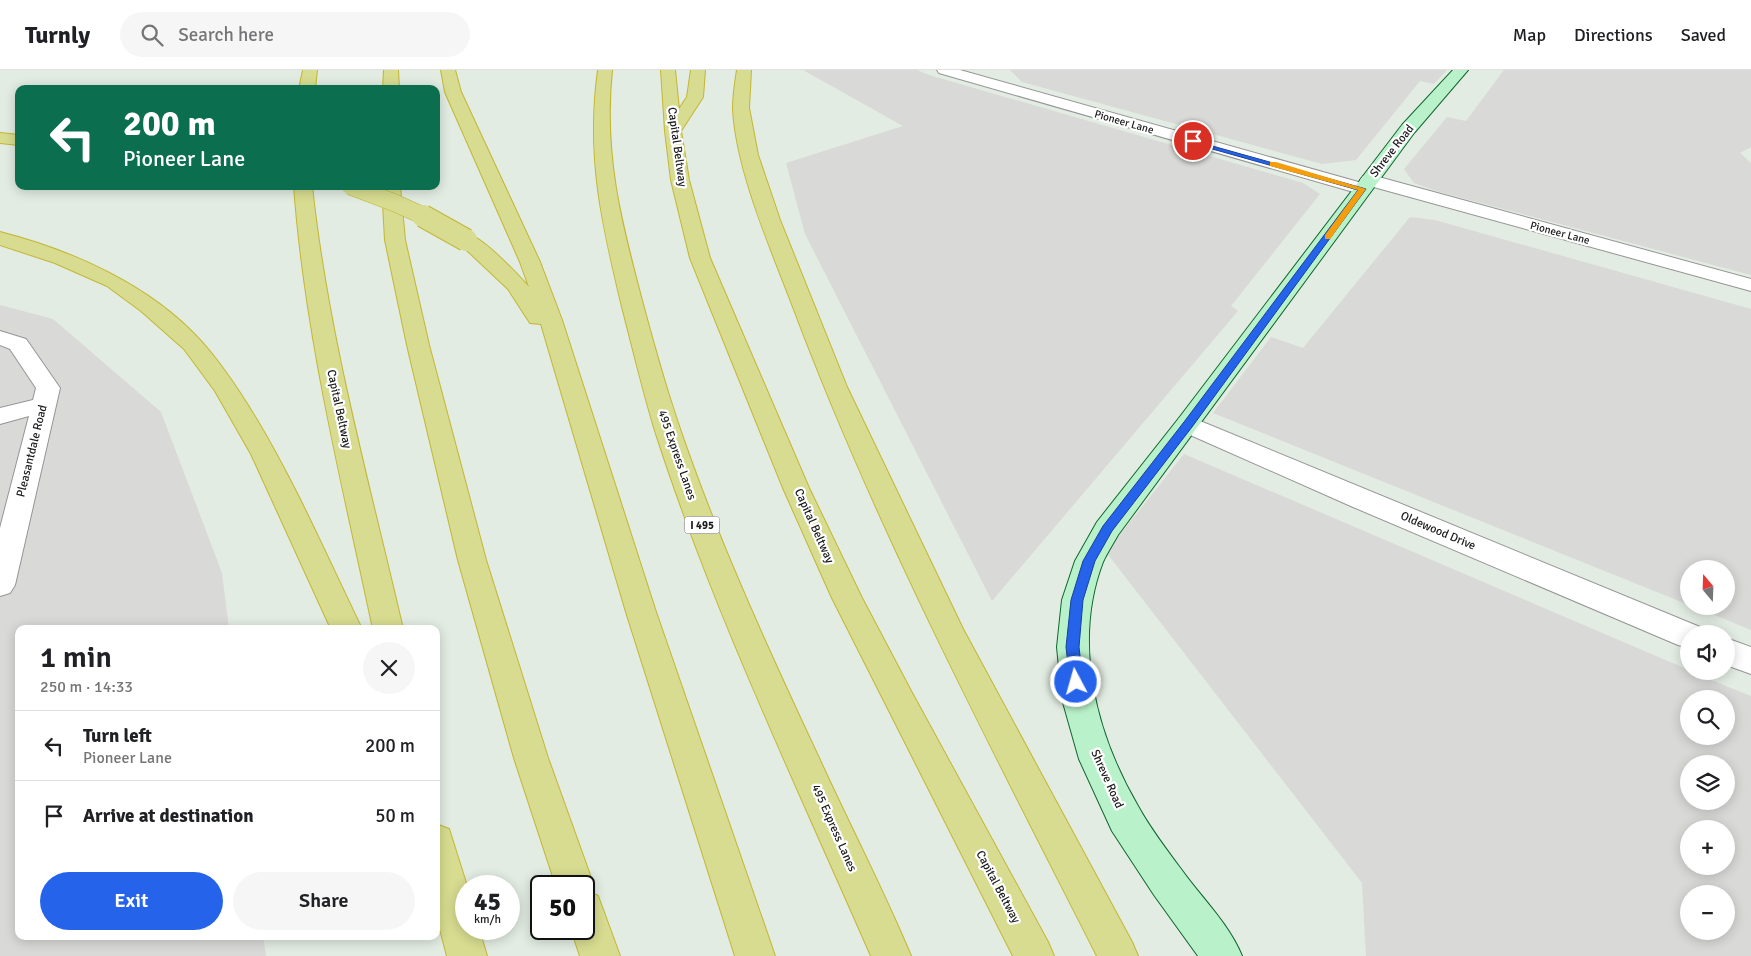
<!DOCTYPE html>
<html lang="en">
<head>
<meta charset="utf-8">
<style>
	body { margin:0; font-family:Signika,sans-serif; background:#f6f6f6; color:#202124; height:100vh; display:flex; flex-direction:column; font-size:19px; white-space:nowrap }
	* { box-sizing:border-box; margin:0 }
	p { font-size:16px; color:#757577 }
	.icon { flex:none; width:28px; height:28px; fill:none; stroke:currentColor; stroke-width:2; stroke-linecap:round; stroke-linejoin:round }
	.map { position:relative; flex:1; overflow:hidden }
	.side { position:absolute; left:15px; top:555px; width:425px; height:315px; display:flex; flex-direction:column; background:#fff; border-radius:10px; box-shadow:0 2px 12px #0003 }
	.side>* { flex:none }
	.guide { position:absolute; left:15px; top:15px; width:425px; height:105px; border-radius:10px; box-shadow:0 2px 12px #0003; background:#0b6e4f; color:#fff; overflow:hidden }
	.needle { width:32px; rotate:341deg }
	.tools { position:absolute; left:1680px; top:490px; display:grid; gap:10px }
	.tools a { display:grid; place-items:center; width:55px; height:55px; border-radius:50%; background:#fff; box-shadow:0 2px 12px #0003; font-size:25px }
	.speed { position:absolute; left:455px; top:805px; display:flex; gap:10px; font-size:25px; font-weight:700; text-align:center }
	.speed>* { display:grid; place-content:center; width:65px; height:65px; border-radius:50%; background:#fff; box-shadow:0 2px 12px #0003; line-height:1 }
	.speed small { font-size:12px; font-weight:400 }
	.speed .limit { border:2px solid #111; border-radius:8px; background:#fff; color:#111 }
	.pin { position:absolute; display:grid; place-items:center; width:42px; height:42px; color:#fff; margin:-21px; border:2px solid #fff; border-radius:50%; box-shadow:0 1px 5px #0007 }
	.me { position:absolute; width:55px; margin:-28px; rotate:354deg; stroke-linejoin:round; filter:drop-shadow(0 0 4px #0008) }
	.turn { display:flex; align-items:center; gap:18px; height:105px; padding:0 25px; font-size:22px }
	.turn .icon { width:65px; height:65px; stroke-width:2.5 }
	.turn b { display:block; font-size:35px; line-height:42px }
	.round { display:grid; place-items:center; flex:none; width:52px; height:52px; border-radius:26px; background:#f6f6f6 }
	.overview { display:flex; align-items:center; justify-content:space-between; height:85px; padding:0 25px }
	h1 { font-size:30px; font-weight:600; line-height:38px }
	.primary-button { display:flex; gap:10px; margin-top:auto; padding:10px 25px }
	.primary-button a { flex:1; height:58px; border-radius:30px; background:#2563eb; color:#fff; font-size:20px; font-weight:600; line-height:58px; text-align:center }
	.primary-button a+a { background:#f6f6f6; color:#202124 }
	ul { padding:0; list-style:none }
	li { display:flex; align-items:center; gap:15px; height:70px; padding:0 25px; border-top:1px solid #e0e0e0 }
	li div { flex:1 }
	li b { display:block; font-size:19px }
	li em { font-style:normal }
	header { display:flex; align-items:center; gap:30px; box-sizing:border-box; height:70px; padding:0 25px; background:#fff; border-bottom:1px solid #e0e0e0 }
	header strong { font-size:24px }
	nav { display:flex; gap:28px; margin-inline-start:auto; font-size:18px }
	.search { width:350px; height:45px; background:#f6f6f6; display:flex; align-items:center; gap:12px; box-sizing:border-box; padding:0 18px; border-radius:28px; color:#757577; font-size:19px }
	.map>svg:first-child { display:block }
	.residential { fill:#d9d9d8; fill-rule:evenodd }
	.water { fill:#bda6d5 }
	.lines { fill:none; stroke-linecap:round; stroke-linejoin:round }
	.minor-casing { stroke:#959595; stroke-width:2 }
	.secondary-casing { stroke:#10652e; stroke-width:2 }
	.motorway-casing { stroke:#c3b635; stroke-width:2 }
	.minor { fill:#fff; fill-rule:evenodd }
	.secondary { fill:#b9f2ca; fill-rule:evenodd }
	.motorway { fill:#d7dc90; fill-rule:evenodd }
	.motorway-bridge-far1-casing { stroke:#c3b635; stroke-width:18; stroke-linecap:butt }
	.motorway-bridge-casing { stroke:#c3b635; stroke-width:24; stroke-linecap:butt }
	.motorway-bridge-far1 { stroke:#d7dc90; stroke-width:17 }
	.motorway-bridge { stroke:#d7dc90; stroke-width:22 }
	.route { fill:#2563eb; stroke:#184099 }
	.slow { fill:#f59e0b }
	.labels { text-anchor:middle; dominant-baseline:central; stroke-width:4.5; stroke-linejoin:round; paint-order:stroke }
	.far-street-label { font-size:11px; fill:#1b1b1b; stroke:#fff }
	.shield { fill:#fff; stroke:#5f5f5f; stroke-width:1 }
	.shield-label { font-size:11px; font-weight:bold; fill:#1b1b1b }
	.street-label { font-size:12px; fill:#1b1b1b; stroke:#fff }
</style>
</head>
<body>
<header>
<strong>Turnly</strong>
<div class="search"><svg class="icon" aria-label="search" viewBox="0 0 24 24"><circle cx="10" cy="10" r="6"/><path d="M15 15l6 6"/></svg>Search here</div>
<nav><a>Map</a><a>Directions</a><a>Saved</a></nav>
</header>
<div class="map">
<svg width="1751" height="886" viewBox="0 0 1751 886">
	<rect width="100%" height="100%" fill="#e2ece2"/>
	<path class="residential" d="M 803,0 L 917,0 L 929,5 L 1303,113 L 1320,124 L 1231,236 L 1238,241 L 992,531 L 805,164 L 786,93 L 903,56 Z
		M 1010,0 L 1447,0 L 1434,14 L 1420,11 L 1356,90 L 1322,94 L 1022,12 Z
		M 1504,0 L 1751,0 L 1751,77 L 1740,83 L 1751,93 L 1751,205 L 1436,121 L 1414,113 L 1404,99 L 1447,47 L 1466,51 Z
		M 1410,147 L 1435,150 L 1751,239 L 1751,560 L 1693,536 L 1726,536 L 1726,499 L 1689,499 L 1689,535 L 1213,343 L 1271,267 L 1303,278 Z
		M 0,235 L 53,249 L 161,342 L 222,503 L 229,559 L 19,559 L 19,866 L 263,866 L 266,886 L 0,886 Z
		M 1184,384 L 1689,600 L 1689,601 L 1751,626 L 1751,886 L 1366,886 L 1362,813 L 1106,482 ZM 1689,629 L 1726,629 L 1726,666 L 1689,666 ZM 1689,694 L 1726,694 L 1726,731 L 1689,731 ZM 1689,759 L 1726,759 L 1726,796 L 1689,796 ZM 1689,824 L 1726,824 L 1726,861 L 1689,861 Z"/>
	<path class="water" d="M 161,15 L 205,15 L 204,19 L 113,19 Z"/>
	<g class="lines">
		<g class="minor-casing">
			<path id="minor" d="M 937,0 L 960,0 L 1362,113 L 1360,110 L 1363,106 L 1369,105 L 1375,106 L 1751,209 L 1751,221 L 1370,116 L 1372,119 L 1369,123 L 1363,124 L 1357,123 L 939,3 Z
				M 0,261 L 26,269 L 60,318 L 15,515 L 10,523 L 0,526 L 0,458 L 29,346 L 0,354 L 0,338 L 33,330 L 36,318 L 10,279 L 0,275 Z
				M 1188,346 L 1700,557 L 1703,564 L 1689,564 L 1689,578 L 1678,575 L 1353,437 L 1179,360 L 1176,354 L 1179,348 Z
				M 1726,568 L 1751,577 L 1751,604 L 1726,595 Z"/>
		</g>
		<g class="secondary-casing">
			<path id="secondary" d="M 1453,0 L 1468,0 L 1414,63 L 1118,465 C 1113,474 1107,483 1103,492 C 1072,573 1096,664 1138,736 C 1150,758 1166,779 1181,799 C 1201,827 1229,854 1242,886 L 1198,886 L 1154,825 L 1112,761 L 1079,689 L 1062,629 L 1057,577 L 1062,530 L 1075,491 L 1097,452 L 1179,348 L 1402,55 Z"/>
		</g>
		<g class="motorway-casing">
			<path id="motorway" d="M 303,0 L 317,0 L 315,19 L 299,19 Z
				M 384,0 L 398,0 L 399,19 L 383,19 Z
				M 441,0 L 455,0 L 461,22 L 540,192 L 562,250 L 656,542 L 775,886 L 735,886 L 626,542 L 541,254 L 530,253 L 508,219 L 456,170 L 459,166 C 463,165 466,164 470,165 C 487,171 517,204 529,217 L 520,192 L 445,22 Z
				M 598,0 L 612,0 C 603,87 622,155 644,238 C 654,275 664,311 676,347 C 715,464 767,577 819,688 C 849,754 883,819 911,886 L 871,886 C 796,714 714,543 656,364 C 643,322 633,279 622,237 C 602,154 586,86 598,0 Z
				M 661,0 L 675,0 L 679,39 L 687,27 L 691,0 L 705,0 L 703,27 L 681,61 L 689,110 L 710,188 L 809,418 L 862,528 L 911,621 L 1048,872 L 1054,886 L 1013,886 L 832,528 L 783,418 L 690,188 L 671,110 L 665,61 Z
				M 737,0 L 751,0 L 749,38 L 758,85 L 780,150 L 847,317 L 963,559 L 1132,872 L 1138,886 L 1097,886 C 989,673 877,461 793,237 C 771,179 736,100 733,39 C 733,26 735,12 737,0 Z
				M 0,63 L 19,65 L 19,75 L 0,73 Z
				M 294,116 L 312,116 C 328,266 369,412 403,559 L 373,559 C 342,412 305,266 294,116 Z
				M 382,116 L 400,116 L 405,170 L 429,275 L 486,490 L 548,688 L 594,816 L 591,823 L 598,826 L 620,886 L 580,886 L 571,859 L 584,859 L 584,816 L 556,816 L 514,688 L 458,490 L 407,275 L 385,170 Z
				M 0,162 C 71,180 150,215 200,270 C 222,294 240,322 257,350 C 297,417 328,489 362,559 L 331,559 L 251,384 L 215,321 L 184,279 L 141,241 L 107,216 L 55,193 L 0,175 Z
				M 436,754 L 449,759 L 467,816 L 466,859 L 479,859 L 487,886 L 447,886 L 436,844 Z"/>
		</g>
		<use href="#minor" class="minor"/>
		<use href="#secondary" class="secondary"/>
		<use href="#motorway" class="motorway"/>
		<g class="motorway-bridge-far1-casing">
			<path id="motorway-bridge-far1" d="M 350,116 L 395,133 L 426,147"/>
		</g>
		<g class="motorway-bridge-casing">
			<path id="motorway-bridge" d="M 423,146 L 466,170"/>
		</g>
		<use href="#motorway-bridge-far1" class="motorway-bridge-far1"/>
		<use href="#motorway-bridge" class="motorway-bridge"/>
	</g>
	<path class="route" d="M 1191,70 L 1366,119 L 1192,357 L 1112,461 L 1095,491 L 1083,530 L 1079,577 L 1083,612 L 1081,616 L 1076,617 L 1072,616 L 1070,612 L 1066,577 L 1071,530 L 1083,491 L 1103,456 L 1184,352 L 1358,120 L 1191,73 Z"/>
	<path class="slow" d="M 1270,92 L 1276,92 L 1366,119 L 1330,169 L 1325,169 L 1325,165 L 1358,120 L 1270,96 Z"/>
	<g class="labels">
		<g class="far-street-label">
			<text transform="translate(1124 52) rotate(16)">Pioneer Lane</text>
			<text transform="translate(1560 163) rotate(15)">Pioneer Lane</text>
		</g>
		<rect class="shield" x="684.5" y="446.5" width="35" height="17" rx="4"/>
		<g class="shield-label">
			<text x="702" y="455">I 495</text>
		</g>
		<g class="street-label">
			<text transform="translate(677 77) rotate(82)">Capital Beltway</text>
			<text transform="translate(1392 81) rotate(-52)">Shreve Road</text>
			<text transform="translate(339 339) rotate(78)">Capital Beltway</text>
			<text transform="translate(32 381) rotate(-76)">Pleasantdale Road</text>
			<text transform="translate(677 385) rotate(71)">495 Express Lanes</text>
			<text transform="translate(814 456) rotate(66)">Capital Beltway</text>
			<text transform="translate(1438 461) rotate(23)">Oldewood Drive</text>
			<text transform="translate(1107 709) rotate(66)">Shreve Road</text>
			<text transform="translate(834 758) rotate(66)">495 Express Lanes</text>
			<text transform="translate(998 817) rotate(62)">Capital Beltway</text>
		</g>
	</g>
</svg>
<div class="tools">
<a><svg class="needle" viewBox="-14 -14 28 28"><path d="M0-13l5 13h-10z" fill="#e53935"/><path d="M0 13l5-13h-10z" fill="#757577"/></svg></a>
<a><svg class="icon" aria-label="sound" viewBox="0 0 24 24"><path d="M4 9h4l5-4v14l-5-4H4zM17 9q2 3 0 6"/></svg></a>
<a><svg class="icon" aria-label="search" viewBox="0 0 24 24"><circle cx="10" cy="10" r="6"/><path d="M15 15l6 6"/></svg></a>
<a><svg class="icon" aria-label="layers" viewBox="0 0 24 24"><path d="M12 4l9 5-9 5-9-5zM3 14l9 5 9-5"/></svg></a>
<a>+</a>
<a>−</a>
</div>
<div class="speed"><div>45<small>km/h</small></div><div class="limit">50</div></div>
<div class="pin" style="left:1193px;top:71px;background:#d93025"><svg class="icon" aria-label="arrive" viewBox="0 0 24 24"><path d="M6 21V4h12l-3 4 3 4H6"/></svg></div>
<svg class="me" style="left:1076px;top:612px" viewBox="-20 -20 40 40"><circle r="17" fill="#2563eb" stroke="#fff" stroke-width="3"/><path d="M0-11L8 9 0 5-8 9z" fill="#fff"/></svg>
<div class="guide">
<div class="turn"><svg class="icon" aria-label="left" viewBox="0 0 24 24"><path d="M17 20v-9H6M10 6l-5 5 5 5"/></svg><div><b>200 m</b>Pioneer Lane</div></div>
</div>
<section class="side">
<div class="overview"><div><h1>1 min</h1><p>250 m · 14:33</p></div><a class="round"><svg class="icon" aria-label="close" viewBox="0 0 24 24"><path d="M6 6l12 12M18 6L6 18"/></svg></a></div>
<ul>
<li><svg class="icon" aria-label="left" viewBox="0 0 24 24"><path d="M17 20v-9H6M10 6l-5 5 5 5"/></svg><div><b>Turn left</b><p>Pioneer Lane</p></div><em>200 m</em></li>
<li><svg class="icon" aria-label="arrive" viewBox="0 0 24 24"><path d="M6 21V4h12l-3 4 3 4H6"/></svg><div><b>Arrive at destination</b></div><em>50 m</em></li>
</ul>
<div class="primary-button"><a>Exit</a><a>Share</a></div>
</section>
</div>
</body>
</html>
